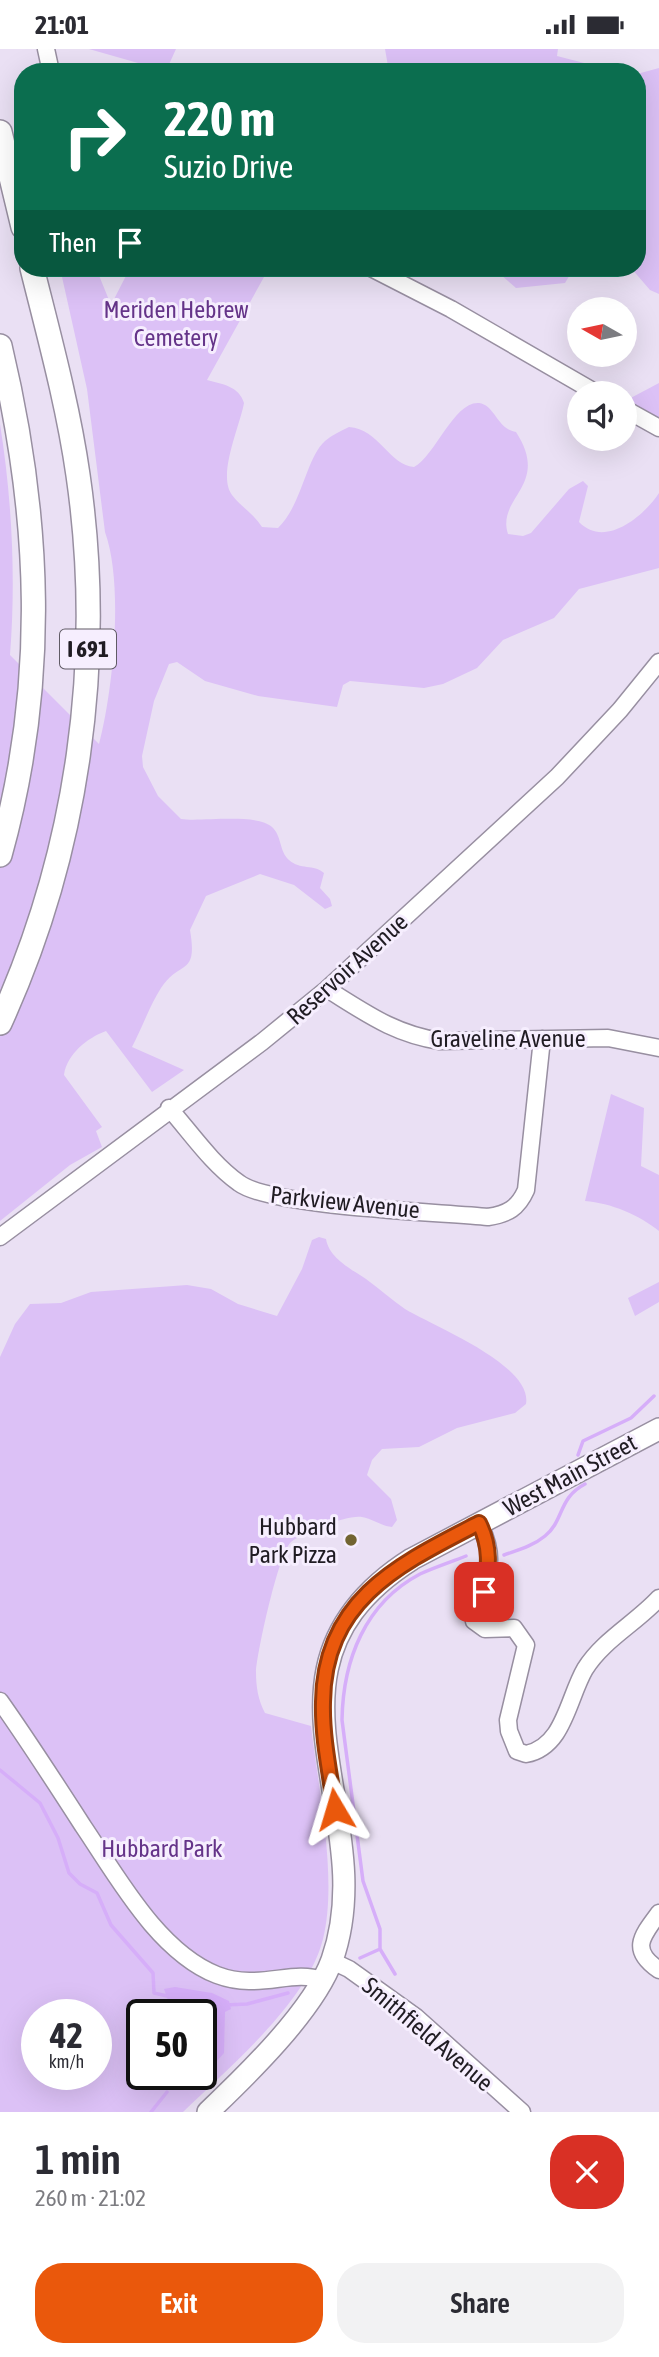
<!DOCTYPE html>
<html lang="en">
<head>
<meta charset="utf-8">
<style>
	body { margin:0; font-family:"Asap Condensed",sans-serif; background:#f2f2f3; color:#2b2b33; height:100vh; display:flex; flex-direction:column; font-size:26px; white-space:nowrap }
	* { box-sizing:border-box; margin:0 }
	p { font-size:23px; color:#7c7c81 }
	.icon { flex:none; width:38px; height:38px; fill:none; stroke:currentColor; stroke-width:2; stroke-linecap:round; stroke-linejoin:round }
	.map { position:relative; height:2063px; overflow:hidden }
	.panel { display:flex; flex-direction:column; background:#fff; flex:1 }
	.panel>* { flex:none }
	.top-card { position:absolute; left:14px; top:14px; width:632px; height:214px; border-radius:28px; box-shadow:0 7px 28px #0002; background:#0b6e4f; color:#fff; overflow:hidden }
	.needle { width:46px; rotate:279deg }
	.fabs { position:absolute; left:567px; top:248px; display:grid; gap:14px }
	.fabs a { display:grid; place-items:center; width:70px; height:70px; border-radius:50%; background:#fff; box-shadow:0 7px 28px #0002; font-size:35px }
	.speed { position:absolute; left:21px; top:1950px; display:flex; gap:14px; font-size:35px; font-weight:700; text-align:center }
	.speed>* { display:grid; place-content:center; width:91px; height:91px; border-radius:50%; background:#fff; box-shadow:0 7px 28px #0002; line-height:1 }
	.speed small { font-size:18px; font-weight:400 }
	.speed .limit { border:4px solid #111; border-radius:10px; background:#fff; color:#111 }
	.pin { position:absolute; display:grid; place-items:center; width:60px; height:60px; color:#fff; margin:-30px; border-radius:14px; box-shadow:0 4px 10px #0006 }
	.me { position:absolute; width:77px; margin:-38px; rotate:353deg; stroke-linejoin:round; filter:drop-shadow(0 0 5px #0008) }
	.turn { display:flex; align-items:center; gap:24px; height:147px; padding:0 35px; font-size:32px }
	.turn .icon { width:91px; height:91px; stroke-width:2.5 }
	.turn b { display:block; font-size:49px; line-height:60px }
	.then { display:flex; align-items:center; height:66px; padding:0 35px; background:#0003; gap:14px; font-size:26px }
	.round { display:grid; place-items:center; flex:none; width:74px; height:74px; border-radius:28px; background:#f2f2f3 }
	.headline { display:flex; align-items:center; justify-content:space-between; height:119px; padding:0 35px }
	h1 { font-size:42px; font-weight:600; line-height:52px }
	.action { display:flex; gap:14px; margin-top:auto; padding:14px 35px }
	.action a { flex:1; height:80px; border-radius:28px; background:#ea580c; color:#fff; font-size:28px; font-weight:600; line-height:80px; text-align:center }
	.action a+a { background:#f2f2f3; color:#2b2b33 }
	.status { display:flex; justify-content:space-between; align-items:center; height:49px; padding:0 35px; background:#fff; direction:ltr }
	.status svg { height:19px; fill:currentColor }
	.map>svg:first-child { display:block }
	.green { fill:#dcc1f6; fill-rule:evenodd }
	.water { fill:#d6aef9 }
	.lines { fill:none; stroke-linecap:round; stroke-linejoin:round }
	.stream { stroke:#d6aef9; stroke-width:3.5 }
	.minor-casing { stroke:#988fa1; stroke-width:19 }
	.major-casing { stroke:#988fa1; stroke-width:24 }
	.highway-casing { stroke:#988fa1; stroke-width:26 }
	.minor { stroke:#fff; stroke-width:16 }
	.major { stroke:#fff; stroke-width:21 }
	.highway { stroke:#fff; stroke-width:23 }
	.route-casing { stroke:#983908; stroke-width:18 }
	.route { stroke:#ea580c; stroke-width:12 }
	.poi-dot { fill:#726431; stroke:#f6eefe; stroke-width:2.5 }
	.labels { text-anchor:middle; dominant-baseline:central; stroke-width:6; stroke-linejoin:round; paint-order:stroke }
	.shield { fill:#f6eefe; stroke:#605b65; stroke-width:2 }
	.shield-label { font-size:23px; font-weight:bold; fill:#201c23 }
	.park-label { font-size:24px; fill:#653489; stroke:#f6eefe }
	.street-label { font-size:24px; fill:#201c23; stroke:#f6eefe }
	.poi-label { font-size:24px; fill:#201c23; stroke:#f6eefe; text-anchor:end }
</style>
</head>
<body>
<div class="status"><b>21:01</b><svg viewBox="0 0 49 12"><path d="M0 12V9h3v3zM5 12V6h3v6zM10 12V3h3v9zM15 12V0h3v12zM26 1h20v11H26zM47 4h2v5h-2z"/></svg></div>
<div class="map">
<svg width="659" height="2063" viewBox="0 0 659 2063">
	<rect width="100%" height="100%" fill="#eae0f4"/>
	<path class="green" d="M 89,0 L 176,0 L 166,22 Z
		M 385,0 L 558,0 L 557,7 L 619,23 L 389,23 Z
		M 659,19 L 659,245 L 650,241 L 631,219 L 637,219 L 637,25 Z
		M 60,219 L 96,219 L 111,256 L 130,219 L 269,219 L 207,331 C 222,335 239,337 244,354 C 240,377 217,426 232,446 C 241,458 252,463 262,478 L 278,479 C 302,456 306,409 325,392 C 332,386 341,382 349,378 C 379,380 389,416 414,418 C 436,406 454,352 479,354 C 495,356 497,380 516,383 C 551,437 496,448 508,485 L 523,487 L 531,484 L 569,440 L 583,432 L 588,437 L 579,473 C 605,500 644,467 659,444 L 659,519 L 579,540 L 554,569 L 503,591 L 477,619 L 443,635 L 424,639 L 350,632 L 343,636 L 337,658 L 258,647 L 205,632 L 177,613 L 169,615 L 154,652 L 142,707 L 143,718 L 158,747 L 181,770 C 201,773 257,764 272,778 C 282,787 279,802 289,811 C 300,821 314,815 324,824 L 320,839 L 330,850 L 332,857 L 325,860 L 294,836 L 260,825 L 206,847 L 190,881 C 198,928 180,910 161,939 C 150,956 142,979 132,998 L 184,1021 L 152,1043 L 106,982 C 87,989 67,1005 64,1026 L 102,1078 L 96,1082 L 102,1098 L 70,1116 L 0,1172 L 0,375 C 12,450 16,530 10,606 L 99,695 C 113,642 124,536 105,483 L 87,340 Z
		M 493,219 L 574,219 L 565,234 L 516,239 Z
		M 659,334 L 659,372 L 625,354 L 625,352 Z
		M 611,1045 L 644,1059 L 641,1117 L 659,1126 L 659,1182 C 639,1166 611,1154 585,1152 Z
		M 319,1188 L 326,1190 C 329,1209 351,1220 366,1230 C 380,1240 392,1251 405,1260 C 433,1277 533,1316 526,1355 L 515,1364 L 457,1379 L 419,1398 L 382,1400 L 372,1411 L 367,1426 L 391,1450 L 397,1471 L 392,1478 C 381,1477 373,1470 362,1468 C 348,1465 302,1484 291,1493 C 279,1503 257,1603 256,1623 C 256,1637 258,1651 265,1664 L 311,1677 C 318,1738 338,1830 323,1890 C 307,1954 229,2018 183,2063 L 0,2063 L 0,1308 L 15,1275 L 30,1255 L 61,1254 L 91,1243 L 187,1236 L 211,1240 L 238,1255 L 277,1267 L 302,1220 L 312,1191 ZM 37,1965 L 96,1965 L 96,2025 L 37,2025 ZM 142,1965 L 201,1965 L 201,2025 L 142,2025 Z
		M 659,1233 L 659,1253 L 635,1267 L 628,1249 Z"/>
	<path class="water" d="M 175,1938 L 212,1944 L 229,1952 L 231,1960 L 225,1963 L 224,2004 L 216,2013 L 201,2015 L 201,1965 L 173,1965 L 164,1940 Z"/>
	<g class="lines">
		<path class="stream" d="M 578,1406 L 583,1392 L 631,1369 L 654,1347
			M 504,1506 C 518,1501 533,1497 545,1487 C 564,1472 558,1449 585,1435
			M 0,1721 L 40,1754 L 58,1789 L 69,1824 L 80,1835 L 97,1844 L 111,1876 L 153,1924 L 154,1944 L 167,1947
			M 360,1909 L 380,1900
			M 395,1925 L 380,1900 L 380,1880 L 363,1832 L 342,1671 C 343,1611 365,1554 420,1525 C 435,1518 451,1513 466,1507
			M 225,1956 L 247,1955 L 288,1944
			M 151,2063 L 167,2043"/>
		<g class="minor-casing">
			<path id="minor" d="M 46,0 L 51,23
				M 371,219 L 451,260 L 598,345
				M 625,360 L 659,379
				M 327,940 C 366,964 394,985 440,992 L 608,989 L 659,999
				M 169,1059 C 191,1084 212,1115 239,1134 C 271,1158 439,1163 488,1168 C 508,1165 518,1159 526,1141 L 542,990
				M 0,1188 L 262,993 L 327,940 L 557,728 L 620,661 L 659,613
				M 479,1474 C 502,1520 479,1531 474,1572 L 485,1580 L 514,1579 L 526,1596 L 508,1671 L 509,1682 L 517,1702 L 526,1705 C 564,1698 568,1649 585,1620 C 603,1591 636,1574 659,1549
				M 0,1652 C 29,1693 56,1735 83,1777 C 117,1827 158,1903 217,1926 C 259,1942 291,1920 322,1931
				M 659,1864 C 641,1888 630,1901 659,1921
				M 332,1912 L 349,1920 L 416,1968 L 522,2063"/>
		</g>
		<g class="major-casing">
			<path id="major" d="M 208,2063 C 247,2026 314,1961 332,1911 C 384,1764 238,1620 412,1510 L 659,1380"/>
		</g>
		<g class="highway-casing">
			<path id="highway" d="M 0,83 L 23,178
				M 0,297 C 41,469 48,634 0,806
				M 0,974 C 78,803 105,612 78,426 C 68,356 49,287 32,219"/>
		</g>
		<use href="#minor" class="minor"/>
		<use href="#major" class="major"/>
		<use href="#highway" class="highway"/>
	</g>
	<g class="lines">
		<g class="route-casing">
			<path id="route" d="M 335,1760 C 330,1725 322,1688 323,1653 C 324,1550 400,1515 479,1474 C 491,1498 489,1518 484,1543"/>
		</g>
		<use href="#route" class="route"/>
	</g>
	<circle class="poi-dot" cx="351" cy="1491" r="7"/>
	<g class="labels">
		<rect class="shield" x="60" y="580.5" width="56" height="39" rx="5"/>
		<g class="shield-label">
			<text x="88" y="600">I 691</text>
		</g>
		<g class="park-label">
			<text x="176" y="260">Meriden Hebrew<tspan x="176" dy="28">Cemetery</tspan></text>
			<text x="162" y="1799">Hubbard Park</text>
		</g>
		<g class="street-label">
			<text transform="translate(347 920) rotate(-42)">Reservoir Avenue</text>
			<text x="508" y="989">Graveline Avenue</text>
			<text transform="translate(345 1153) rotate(6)">Parkview Avenue</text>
			<text transform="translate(570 1426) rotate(-28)">West Main Street</text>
			<text transform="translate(428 1985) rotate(40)">Smithfield Avenue</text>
		</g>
		<g class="poi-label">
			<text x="337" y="1477">Hubbard<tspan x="337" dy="28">Park Pizza</tspan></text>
		</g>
	</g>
</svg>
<div class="fabs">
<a><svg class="needle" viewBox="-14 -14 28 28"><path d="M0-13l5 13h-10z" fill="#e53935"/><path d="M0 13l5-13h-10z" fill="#7c7c81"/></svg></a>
<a><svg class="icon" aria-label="sound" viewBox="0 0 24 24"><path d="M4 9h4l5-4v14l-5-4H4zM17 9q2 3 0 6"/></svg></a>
</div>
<div class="speed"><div>42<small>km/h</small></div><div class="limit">50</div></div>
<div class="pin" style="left:484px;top:1543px;background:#d93025"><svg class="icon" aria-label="arrive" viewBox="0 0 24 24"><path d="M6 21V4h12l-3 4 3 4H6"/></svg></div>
<svg class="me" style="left:335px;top:1760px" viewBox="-20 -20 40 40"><path d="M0-17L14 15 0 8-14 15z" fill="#ea580c" stroke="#fff" stroke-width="4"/></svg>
<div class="top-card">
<div class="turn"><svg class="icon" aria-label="right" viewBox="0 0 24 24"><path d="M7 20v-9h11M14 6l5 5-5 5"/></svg><div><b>220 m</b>Suzio Drive</div></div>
<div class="then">Then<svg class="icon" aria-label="arrive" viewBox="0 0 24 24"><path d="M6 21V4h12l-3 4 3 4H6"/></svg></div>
</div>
</div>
<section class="panel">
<div class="headline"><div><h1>1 min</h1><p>260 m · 21:02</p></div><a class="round" style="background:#d93025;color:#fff"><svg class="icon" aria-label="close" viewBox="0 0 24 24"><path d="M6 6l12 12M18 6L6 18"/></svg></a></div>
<div class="action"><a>Exit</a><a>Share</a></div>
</section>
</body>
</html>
